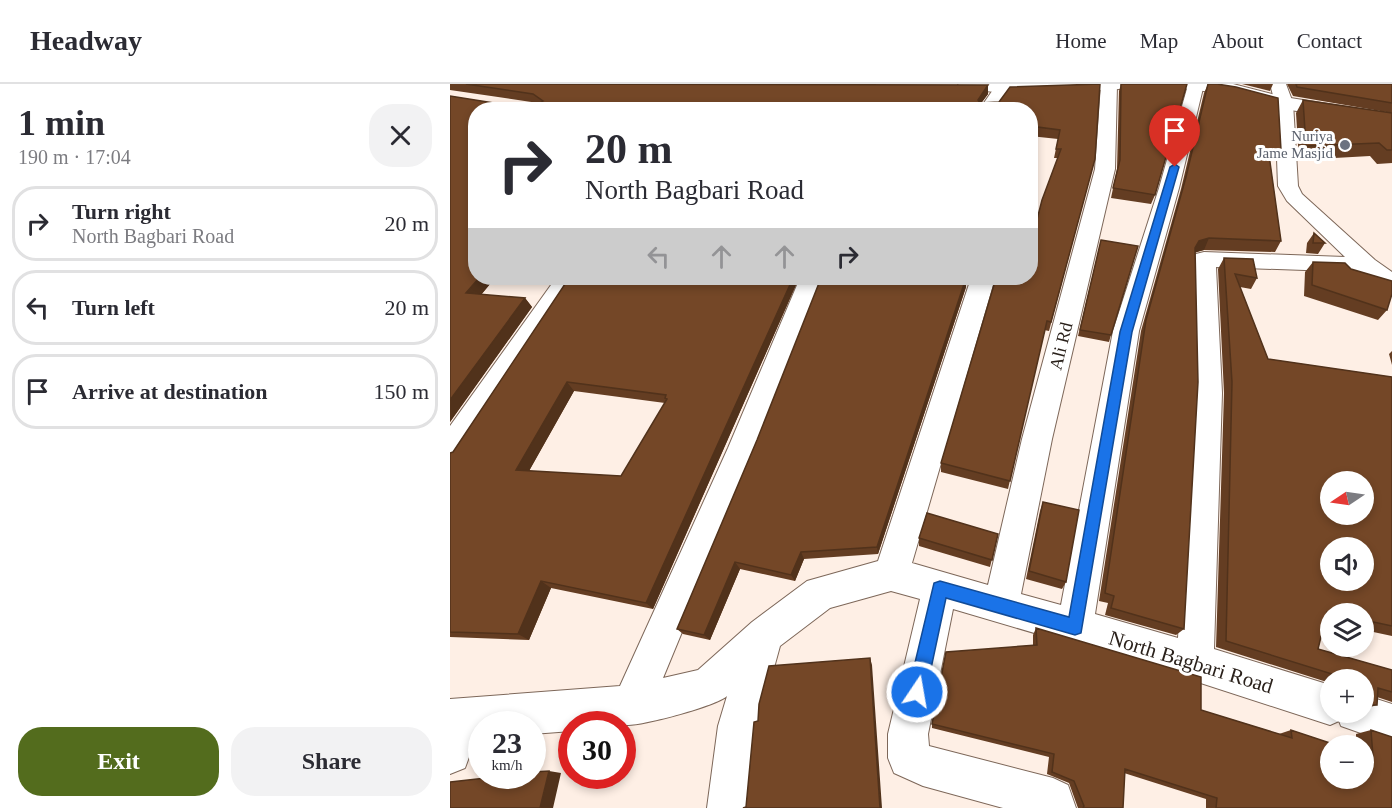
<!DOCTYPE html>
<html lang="en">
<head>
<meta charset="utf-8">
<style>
	body { margin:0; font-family:Georgia,serif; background:#f2f2f3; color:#2b2b33; height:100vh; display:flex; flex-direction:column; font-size:22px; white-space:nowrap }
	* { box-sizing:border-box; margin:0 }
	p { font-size:20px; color:#7c7c81 }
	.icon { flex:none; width:33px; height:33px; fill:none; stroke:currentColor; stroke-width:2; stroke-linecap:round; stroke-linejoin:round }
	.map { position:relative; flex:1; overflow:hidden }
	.panel { display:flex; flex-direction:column; background:#fff; width:450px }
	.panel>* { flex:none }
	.top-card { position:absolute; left:18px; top:18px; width:570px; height:183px; border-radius:24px; box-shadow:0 3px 9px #0003; background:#fff; color:#2b2b33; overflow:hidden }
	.needle { width:39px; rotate:257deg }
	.buttons { position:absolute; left:870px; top:387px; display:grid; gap:12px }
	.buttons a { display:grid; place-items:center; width:54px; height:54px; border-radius:50%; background:#fff; box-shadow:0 3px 9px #0003; font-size:30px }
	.speed { position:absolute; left:18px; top:627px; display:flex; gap:12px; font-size:30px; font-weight:700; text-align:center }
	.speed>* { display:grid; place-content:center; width:78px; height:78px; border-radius:50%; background:#fff; box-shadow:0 3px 9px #0003; line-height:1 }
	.speed small { font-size:15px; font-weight:400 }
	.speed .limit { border:9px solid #d22; background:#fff; color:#111 }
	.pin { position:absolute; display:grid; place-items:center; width:51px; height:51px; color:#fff; margin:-62px -26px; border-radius:50% 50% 50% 0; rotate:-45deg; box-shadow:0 0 6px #0007 }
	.pin .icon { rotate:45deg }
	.me { position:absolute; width:66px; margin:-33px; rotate:12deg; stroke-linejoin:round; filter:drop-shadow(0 0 4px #0008) }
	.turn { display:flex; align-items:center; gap:21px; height:126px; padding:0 18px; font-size:27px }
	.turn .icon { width:78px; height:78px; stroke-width:2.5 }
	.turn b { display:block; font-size:42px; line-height:51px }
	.lanes { display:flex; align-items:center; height:57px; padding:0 18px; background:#0003; justify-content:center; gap:30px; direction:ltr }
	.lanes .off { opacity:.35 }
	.round { display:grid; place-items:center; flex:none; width:63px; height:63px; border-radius:24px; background:#f2f2f3 }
	.headline { display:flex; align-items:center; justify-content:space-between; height:102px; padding:0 18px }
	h1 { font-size:36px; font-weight:700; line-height:45px }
	.cta { display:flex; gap:12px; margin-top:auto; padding:12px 18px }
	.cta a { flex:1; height:69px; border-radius:24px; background:#536c1d; color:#fff; font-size:24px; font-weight:700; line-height:69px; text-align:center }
	.cta a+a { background:#f2f2f3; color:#2b2b33 }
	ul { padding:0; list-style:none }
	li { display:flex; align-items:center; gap:18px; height:75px; margin:0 12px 9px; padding:0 6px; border:3px solid #e1e1e2; border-radius:24px }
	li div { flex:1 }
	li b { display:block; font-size:22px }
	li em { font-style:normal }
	header { display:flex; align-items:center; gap:36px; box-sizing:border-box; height:84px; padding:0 30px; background:#fff; border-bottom:2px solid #e1e1e2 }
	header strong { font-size:28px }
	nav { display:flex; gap:33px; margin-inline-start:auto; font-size:21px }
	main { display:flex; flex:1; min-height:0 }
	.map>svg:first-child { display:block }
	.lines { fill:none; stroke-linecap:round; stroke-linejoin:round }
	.street-casing { stroke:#7d6759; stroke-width:2 }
	.secondary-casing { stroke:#7d6759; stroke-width:2 }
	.street { fill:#fff; fill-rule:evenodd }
	.secondary { fill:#fff; fill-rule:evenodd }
	.wall { fill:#643d22; fill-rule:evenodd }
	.shaded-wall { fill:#51321b }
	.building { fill:#744727; stroke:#51321b; stroke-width:1.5; fill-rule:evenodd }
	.route { fill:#1a73e8; stroke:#114b97; stroke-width:1.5 }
	.worship-dot { fill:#6b7280; stroke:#fff; stroke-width:2 }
	.labels { text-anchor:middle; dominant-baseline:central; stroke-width:6; stroke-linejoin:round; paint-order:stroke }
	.far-worship-label { font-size:15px; fill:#5b616d; stroke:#fff; text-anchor:end }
	.street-label { font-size:18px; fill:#2a211b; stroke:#fff }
	.near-street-label { font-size:21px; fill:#2a211b; stroke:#fff }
</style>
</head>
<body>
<header>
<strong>Headway</strong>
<nav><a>Home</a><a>Map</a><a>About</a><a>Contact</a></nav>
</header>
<main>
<section class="panel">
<div class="headline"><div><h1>1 min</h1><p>190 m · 17:04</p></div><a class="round"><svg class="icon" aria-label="close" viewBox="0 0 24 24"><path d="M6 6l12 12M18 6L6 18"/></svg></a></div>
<ul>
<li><svg class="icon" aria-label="right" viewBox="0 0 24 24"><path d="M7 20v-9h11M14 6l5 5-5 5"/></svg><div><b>Turn right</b><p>North Bagbari Road</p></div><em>20 m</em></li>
<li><svg class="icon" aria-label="left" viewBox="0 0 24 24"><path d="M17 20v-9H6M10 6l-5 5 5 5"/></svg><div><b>Turn left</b></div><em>20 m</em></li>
<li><svg class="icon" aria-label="arrive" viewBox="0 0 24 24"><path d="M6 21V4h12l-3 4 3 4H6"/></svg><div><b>Arrive at destination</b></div><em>150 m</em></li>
</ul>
<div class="cta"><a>Exit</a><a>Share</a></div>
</section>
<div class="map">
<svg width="942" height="724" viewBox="0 0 942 724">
	<rect width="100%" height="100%" fill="#feefe5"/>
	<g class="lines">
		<g class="street-casing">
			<path id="street" d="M 547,0 L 559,0 L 561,4 L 546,26 L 529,26 Z
				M 651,0 L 667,1 L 665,85 L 602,355 L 571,510 L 611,521 L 663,247 L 709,104 L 738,1 L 754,0 L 729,104 L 689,247 L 645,530 L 728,554 L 744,309 L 742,175 L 746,170 L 754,168 L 895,173 L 837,117 L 828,102 L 825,19 L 820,0 L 836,0 L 843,19 L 848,102 L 852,110 L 925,176 L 942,188 L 942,207 L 934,205 L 911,188 L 766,183 L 772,309 L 764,565 L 880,601 L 880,628 L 914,628 L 914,611 L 942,620 L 942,660 L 891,642 L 889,637 L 880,641 L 723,590 L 503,525 L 478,650 L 479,662 L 603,694 L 618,701 L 626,724 L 553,724 L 473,702 L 444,689 L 438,674 L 438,650 L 470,515 L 441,507 L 380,524 L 330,562 L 308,642 L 301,724 L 257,724 L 268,642 L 277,612 C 266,622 192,642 176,641 C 160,641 139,640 122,640 L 122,647 L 82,650 L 82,640 L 32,640 L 32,653 L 26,654 L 15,684 L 0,690 L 0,615 L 170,602 L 278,364 L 350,194 L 374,194 L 308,364 L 213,594 L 248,586 L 302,538 L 357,497 L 428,477 L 521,194 L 545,194 L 462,479 L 538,501 L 572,355 L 645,85 Z
				M 106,194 L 130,194 L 11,375 L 0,378 L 0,342 Z"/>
		</g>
		<g class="secondary-casing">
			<path id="secondary" d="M 508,0 L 679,0 L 676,4 L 670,5 L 563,10 L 517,5 L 511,4 Z
				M 730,0 L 783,0 L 834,13 L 942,30 L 942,42 L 834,25 L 782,11 L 739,5 L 733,4 Z"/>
		</g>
		<use href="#street" class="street"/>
		<use href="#secondary" class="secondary"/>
	</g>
	<path class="wall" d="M 0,0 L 538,1 L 538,10 L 531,19 L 549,18 L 560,3 L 645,75 L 599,247 L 594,246 L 558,405 L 491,388 L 491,379 L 582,155 L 608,74 L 604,74 L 608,55 L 580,52 L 580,26 L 26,26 L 45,194 L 31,211 L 75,214 L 82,223 L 0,338 L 0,12 L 44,19 L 88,19 L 0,6 Z
		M 671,0 L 705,111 L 701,120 L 661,114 L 667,85 L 669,7 Z
		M 758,0 L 831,66 L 825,77 L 820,77 L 831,157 L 825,168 L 754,166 L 745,168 L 734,545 L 726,551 L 655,531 L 658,519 L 649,517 L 691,247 L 731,105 L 754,9 Z
		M 792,0 L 823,0 L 820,7 Z
		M 837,0 L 942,0 L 942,29 L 843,12 Z
		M 853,16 L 942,29 L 942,79 L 927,80 L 920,72 L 849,76 L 846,29 Z
		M 864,149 L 875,159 L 868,170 L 856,169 L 857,159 Z
		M 651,156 L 661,251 L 659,258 L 628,252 Z
		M 774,174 L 807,194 L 801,205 L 790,203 L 818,275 L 942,293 L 942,552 L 914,546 L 914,530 L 880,530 L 880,539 L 875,537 L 868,565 L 942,586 L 942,618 L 927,613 L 927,621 L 914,625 L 914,596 L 880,596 L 880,599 L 766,563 L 774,309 L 768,185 Z
		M 863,178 L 937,226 L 928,236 L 854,212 L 855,188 Z
		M 119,194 L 349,194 L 203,525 L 101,504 L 79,556 L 0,553 L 0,369 L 3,368 ZM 124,307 L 215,319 L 171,392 L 79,387 Z
		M 516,194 L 516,203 L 428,470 L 354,475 L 345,497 L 290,485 L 260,556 L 233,550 L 227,545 L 307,356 Z
		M 942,267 L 942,281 L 939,270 Z
		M 593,418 L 616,498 L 612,505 L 576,495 L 590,427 Z
		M 548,450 L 540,483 L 469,462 L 469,454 Z
		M 586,544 L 751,626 L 829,650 L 841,646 L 914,694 L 914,662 L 906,662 L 906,650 L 921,646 L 942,724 L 756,724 L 756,715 L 674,689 L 673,724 L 628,724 L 619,699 L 597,690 L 599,673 L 482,644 L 482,640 L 583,561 L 583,551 Z"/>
	<path class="shaded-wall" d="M 538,1 L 538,10 L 527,25 L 528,16 Z
		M 759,154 L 754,166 L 744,169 L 745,164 L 749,157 Z
		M 29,194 L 45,194 L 24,219 L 16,209 Z
		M 343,194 L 349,194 L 203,525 L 196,519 Z
		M 516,194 L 516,203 L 428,470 L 427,463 Z
		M 75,214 L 82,223 L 0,338 L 0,316 Z
		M 117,298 L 124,307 L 75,394 L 66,386 Z
		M 351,468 L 354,475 L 345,497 L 341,491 Z
		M 285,478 L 290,485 L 260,556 L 254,551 Z
		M 91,497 L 101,504 L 79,556 L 68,550 Z
		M 420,574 L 422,581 L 432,724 L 430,724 Z
		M 99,687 L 111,689 L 103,724 L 90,724 Z"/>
	<path class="building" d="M 16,0 L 538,1 L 528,16 L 530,19 L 549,18 L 560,3 L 650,0 L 645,75 L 601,238 L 597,237 L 560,397 L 491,379 L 546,194 L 580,194 L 580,154 L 582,155 L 592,116 L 611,65 L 606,65 L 610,46 L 580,42 L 580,26 L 26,26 L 26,194 L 29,194 L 16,209 L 75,214 L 0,316 L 0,12 L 44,19 L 90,19 L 93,17 L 83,10 Z
		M 671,0 L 737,0 L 705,111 L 663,104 L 670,76 Z
		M 758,0 L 767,0 L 786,3 L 828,14 L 831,66 L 819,66 L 819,71 L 831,157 L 759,154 L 749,157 L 745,164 L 748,298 L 734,545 L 661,524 L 664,512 L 655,509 L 696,236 L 736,93 Z
		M 846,0 L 942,0 L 942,19 L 847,3 Z
		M 853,16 L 942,29 L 942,66 L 937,66 L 929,59 L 856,62 Z
		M 864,149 L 875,159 L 863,159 Z
		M 651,156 L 688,162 L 661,251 L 630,246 Z
		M 774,174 L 803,175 L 807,194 L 785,190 L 818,275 L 942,293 L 942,542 L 914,536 L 914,530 L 883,530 L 877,528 L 868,565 L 942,586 L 942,608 L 928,604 L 927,621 L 919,621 L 918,606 L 914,605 L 914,596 L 895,596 L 895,594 L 776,557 L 782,298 ZM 880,398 L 914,398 L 914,430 L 880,430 ZM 880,464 L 914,464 L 914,496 L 880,496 Z
		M 863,178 L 895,179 L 901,185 L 942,197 L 942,210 L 937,226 L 862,201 Z
		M 119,194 L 343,194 L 196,519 L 91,497 L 68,550 L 0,548 L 0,369 L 3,368 ZM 117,298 L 216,311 L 215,314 L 217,315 L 171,392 L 66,386 Z
		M 371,194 L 516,194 L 427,463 L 351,468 L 341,491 L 285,478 L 254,551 L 227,545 L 307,356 Z
		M 593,418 L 629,426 L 616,498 L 579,487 Z
		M 477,429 L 548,450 L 542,476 L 469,454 Z
		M 586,544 L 751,593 L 751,626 L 842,654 L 841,646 L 889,662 L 880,662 L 880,694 L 914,694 L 914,670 L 923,673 L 921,646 L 942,653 L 942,724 L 766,724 L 767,714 L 675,685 L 673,724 L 633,724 L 634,722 L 624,697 L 602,688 L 604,670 L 482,640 L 496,568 L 587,561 Z
		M 420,574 L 430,724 L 293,724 L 296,723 L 304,638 L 308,637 L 309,620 L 319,582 Z
		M 99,687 L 90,724 L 0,724 L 0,698 L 54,692 L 82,692 L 82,688 Z"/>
	<path class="route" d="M 725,80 L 729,83 L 682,248 L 631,549 L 625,551 L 496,514 L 476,608 L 474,615 L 467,617 L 461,615 L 458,608 L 484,499 L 490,497 L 619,533 L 670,248 L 720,83 Z"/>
	<circle class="worship-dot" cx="895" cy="61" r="6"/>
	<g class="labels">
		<g class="far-worship-label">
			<text x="883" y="52">Nuriya<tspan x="883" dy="17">Jame Masjid</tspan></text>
		</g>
		<g class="street-label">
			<text transform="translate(611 262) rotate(-76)">Ali Rd</text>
		</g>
		<g class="near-street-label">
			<text transform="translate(741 578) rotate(17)">North Bagbari Road</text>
		</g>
	</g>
</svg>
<div class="buttons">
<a><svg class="needle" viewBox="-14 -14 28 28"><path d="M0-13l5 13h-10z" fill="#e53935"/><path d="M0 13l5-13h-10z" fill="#7c7c81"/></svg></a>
<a><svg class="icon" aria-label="sound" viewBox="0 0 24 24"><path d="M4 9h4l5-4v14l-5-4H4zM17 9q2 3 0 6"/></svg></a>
<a><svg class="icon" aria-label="layers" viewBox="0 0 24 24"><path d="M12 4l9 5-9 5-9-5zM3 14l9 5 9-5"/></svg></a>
<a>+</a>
<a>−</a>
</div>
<div class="speed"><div>23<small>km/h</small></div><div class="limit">30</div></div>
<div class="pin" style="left:725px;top:83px;background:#d93025"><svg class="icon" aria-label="arrive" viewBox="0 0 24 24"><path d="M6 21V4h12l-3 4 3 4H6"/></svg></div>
<svg class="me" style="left:467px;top:608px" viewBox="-20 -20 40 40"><circle r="17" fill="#1a73e8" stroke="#fff" stroke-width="3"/><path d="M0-11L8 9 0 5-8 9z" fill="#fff"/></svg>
<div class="top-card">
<div class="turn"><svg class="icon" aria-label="right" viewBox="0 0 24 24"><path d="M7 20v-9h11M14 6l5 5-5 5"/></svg><div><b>20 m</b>North Bagbari Road</div></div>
<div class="lanes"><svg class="icon off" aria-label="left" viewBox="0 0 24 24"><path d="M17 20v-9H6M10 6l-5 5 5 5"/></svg><svg class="icon off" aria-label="ahead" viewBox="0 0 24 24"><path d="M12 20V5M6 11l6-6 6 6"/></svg><svg class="icon off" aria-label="ahead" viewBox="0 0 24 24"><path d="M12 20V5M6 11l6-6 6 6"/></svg><svg class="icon" aria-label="right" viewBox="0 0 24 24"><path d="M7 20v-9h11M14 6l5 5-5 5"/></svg></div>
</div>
</div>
</main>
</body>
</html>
